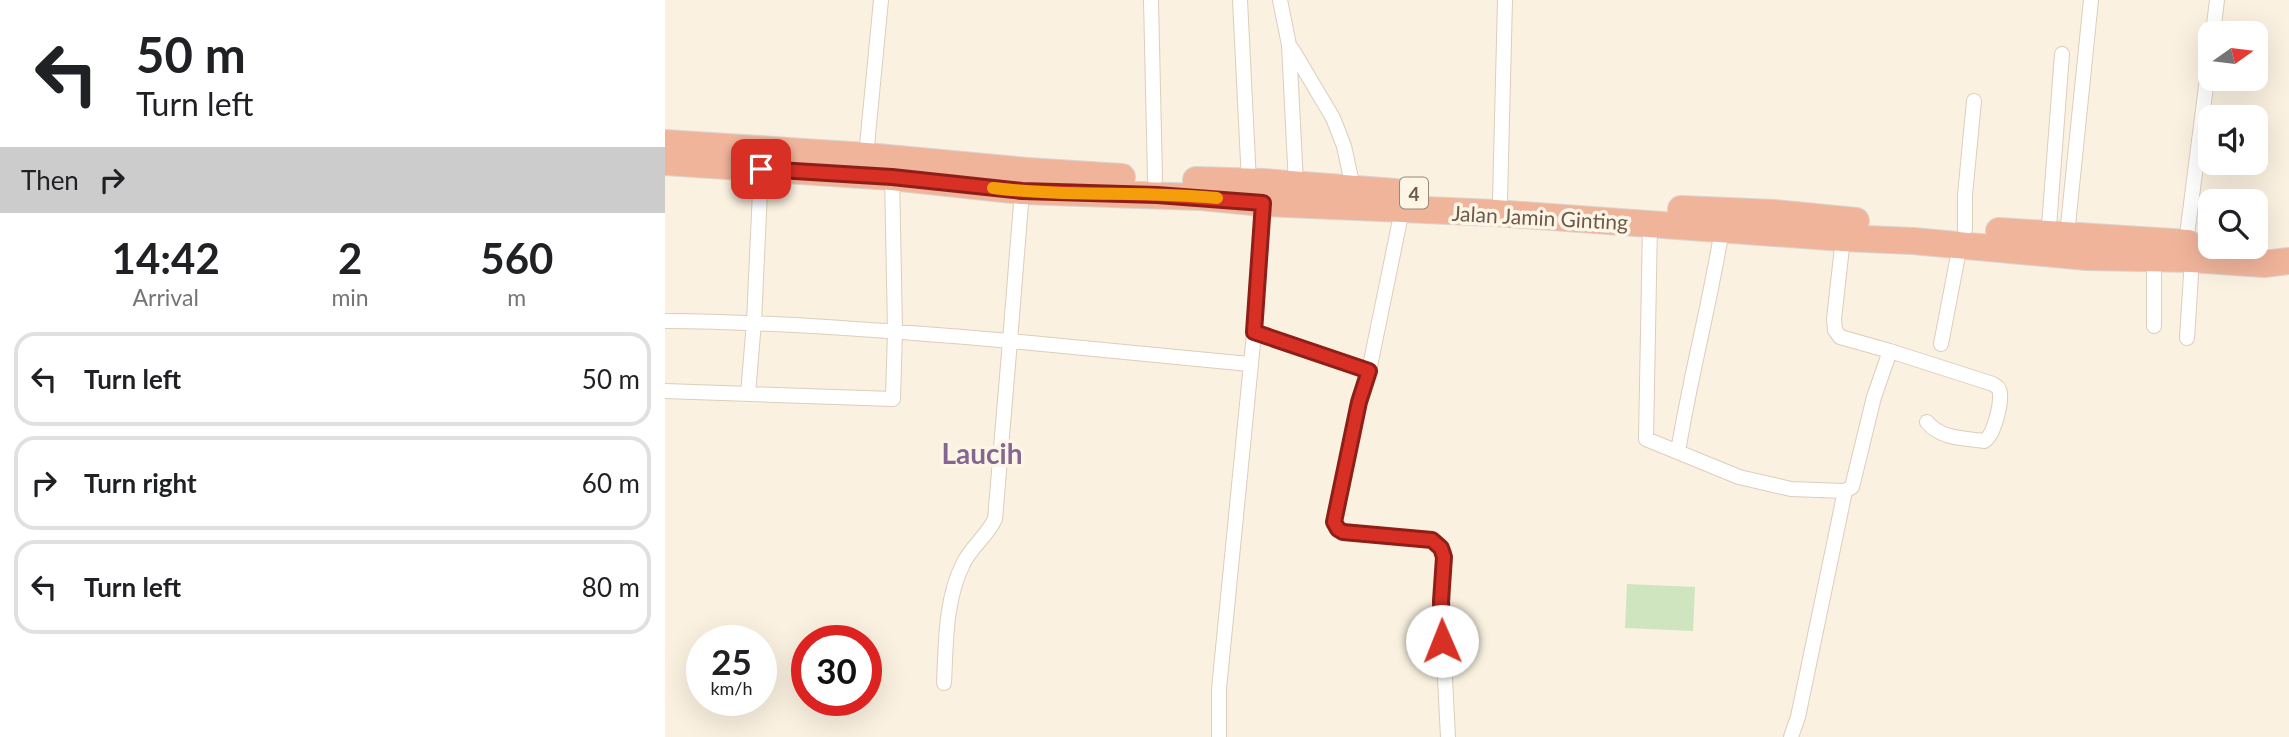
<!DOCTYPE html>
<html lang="en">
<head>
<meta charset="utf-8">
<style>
	body { margin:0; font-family:Lato,sans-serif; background:#f2f2f2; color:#202124; height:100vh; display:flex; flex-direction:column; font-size:26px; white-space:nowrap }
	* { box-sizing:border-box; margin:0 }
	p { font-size:23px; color:#757577 }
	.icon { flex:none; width:38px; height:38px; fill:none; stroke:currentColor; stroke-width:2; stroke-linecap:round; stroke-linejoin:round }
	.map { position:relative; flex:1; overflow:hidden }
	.panel { display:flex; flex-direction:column; background:#fff; width:665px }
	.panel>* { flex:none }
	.guide { background:#fff; color:#202124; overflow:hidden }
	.needle { width:46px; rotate:76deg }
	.tools { position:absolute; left:1533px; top:21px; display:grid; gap:14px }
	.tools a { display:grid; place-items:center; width:70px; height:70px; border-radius:14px; background:#fff; box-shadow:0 7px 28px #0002; font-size:35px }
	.speed { position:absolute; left:21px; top:625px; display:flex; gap:14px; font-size:35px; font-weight:700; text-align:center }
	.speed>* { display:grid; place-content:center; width:91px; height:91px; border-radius:50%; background:#fff; box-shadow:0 7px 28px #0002; line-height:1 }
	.speed small { font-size:18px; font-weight:400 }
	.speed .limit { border:10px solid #d22; background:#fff; color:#111 }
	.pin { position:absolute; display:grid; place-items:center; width:60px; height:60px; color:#fff; margin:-30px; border-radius:14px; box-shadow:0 4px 10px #0006 }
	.me { position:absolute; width:77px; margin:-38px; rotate:359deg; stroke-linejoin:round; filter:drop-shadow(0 0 5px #0008) }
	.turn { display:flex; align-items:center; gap:24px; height:147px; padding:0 21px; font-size:32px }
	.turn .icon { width:91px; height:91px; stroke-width:2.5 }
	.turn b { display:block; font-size:49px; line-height:60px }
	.then { display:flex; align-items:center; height:66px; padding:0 21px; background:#0003; gap:14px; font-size:26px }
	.eta { display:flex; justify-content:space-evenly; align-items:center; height:119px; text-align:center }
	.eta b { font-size:42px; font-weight:700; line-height:49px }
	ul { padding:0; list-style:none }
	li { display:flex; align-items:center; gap:21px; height:94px; margin:0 14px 10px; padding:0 7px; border:4px solid #e0e0e0; border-radius:21px }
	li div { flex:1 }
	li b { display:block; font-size:26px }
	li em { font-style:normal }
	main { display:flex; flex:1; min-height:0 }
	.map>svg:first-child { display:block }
	.green { fill:#cee5c0 }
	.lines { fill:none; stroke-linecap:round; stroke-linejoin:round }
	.street-casing { stroke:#ddcdbd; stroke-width:16 }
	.highway-casing { stroke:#d9d4d0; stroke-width:28 }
	.street { stroke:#fff; stroke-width:14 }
	.highway { stroke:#f0b49b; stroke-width:26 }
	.route-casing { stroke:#8d1f18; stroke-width:18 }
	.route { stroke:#d93025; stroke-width:12 }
	.slow { stroke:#f59e0b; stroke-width:12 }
	.labels { text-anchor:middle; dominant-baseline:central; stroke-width:7; stroke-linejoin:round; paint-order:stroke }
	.shield { fill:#fdf5e6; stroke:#998779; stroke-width:2 }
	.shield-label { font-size:19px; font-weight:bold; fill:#6e584a }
	.street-label { font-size:21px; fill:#6e584a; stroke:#fdf5e6 }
	.district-label { font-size:28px; font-weight:bold; fill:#846691; stroke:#fdf5e6 }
</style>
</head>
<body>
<main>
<section class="panel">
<div class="guide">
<div class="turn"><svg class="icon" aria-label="left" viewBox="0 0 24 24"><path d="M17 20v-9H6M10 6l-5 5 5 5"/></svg><div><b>50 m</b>Turn left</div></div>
<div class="then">Then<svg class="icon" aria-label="right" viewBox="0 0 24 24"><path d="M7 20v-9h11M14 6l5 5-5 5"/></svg></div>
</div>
<div class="eta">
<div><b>14:42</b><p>Arrival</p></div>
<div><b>2</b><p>min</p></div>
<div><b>560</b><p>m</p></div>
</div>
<ul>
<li><svg class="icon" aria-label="left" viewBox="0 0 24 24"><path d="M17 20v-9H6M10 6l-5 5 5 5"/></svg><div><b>Turn left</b></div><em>50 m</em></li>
<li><svg class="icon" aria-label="right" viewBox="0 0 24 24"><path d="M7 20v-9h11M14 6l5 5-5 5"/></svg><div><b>Turn right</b></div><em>60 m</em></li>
<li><svg class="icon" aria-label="left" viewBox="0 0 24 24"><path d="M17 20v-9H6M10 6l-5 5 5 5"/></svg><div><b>Turn left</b></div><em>80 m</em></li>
</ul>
</section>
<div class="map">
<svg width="1624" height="737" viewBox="0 0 1624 737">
	<rect width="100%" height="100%" fill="#faf1e0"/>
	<path class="green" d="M 962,584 L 1030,587 L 1028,631 L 960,628 Z"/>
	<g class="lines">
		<g class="street-casing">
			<path id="street" d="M 486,0 L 490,179
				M 575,0 L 584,182
				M 615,0 L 624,45 L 631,184
				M 1548,33 L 1552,0
				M 627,49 L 668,118 L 679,146 L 688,188
				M 201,156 L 216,0
				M 357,191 L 345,341 L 584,364
				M 835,200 L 840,0
				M 737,210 L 704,371 L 694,402 L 669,522 L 672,529 L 678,532 L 767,540 L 773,544 L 779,552 L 777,620 L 783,737
				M 985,224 L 981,439 L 1074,477 L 1126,489 L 1180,491
				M 1300,229 L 1300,195 L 1309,101
				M 1402,235 L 1426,0
				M 1383,240 L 1397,54
				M 1521,243 L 1545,55
				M 0,321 C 116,322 230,331 345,341 L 330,519 C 322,536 306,547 298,564 C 280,600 281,644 279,683
				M 1489,326 L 1489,258
				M 589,333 L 704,371
				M 1522,338 L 1527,259
				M 1276,344 L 1295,245
				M 1225,351 L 1328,384 C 1332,387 1334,387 1335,393 C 1336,405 1329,436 1319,441 C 1298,438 1276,439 1262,422
				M 0,391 L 228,399 L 230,331 L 227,173
				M 83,394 L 89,322 L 96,169
				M 1013,452 C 1025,377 1045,304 1057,229
				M 554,737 L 554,689 L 589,333 L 598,203
				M 1126,737 L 1133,717 L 1180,491 L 1187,487 L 1209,397 L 1225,351 L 1175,337 L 1170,330 L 1169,319 L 1178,238"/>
		</g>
		<g class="highway-casing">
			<path id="highway" d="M 0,143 L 201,156 L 362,171 L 457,177
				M 0,162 L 227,177 L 357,191 L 536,197 L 598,203 L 830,213 L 1178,238 L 1248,241 L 1422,257 L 1527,259 L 1599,264 L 1624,261
				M 531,180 L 599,182 L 744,193
				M 1016,209 L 1109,213 L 1191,221
				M 1334,231 L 1523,243"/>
		</g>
		<use href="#street" class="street"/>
		<use href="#highway" class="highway"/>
	</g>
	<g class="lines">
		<g class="route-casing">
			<path id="route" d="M 96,169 L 227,177 L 357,191 L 492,195 L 598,203 L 589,332 L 704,371 L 694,402 L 669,522 L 673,529 L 678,532 L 767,540 L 776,548 L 779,557 L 776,601 L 777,641"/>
		</g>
		<use href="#route" class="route"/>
		<path class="slow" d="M 328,188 C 402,197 477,191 552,198"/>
	</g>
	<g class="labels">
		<rect class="shield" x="735" y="177.5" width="28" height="31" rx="5"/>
		<g class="shield-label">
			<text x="749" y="193">4</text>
		</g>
		<g class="street-label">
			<text transform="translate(875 217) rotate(3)">Jalan Jamin Ginting</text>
		</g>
		<g class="district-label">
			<text x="317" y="453">Laucih</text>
		</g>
	</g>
</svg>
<div class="tools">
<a><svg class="needle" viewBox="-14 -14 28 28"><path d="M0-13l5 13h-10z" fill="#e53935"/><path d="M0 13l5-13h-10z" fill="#757577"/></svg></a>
<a><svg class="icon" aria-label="sound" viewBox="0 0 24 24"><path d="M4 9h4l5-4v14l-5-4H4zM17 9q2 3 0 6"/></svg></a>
<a><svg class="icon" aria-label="search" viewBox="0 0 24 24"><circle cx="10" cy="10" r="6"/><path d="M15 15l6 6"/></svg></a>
</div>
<div class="speed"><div>25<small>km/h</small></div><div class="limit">30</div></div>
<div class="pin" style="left:96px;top:169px;background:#d93025"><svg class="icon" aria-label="arrive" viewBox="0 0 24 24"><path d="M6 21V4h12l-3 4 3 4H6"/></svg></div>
<svg class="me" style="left:777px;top:641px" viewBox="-20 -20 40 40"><circle r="19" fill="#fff"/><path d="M0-13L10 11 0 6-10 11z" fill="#d93025"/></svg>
</div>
</main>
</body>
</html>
